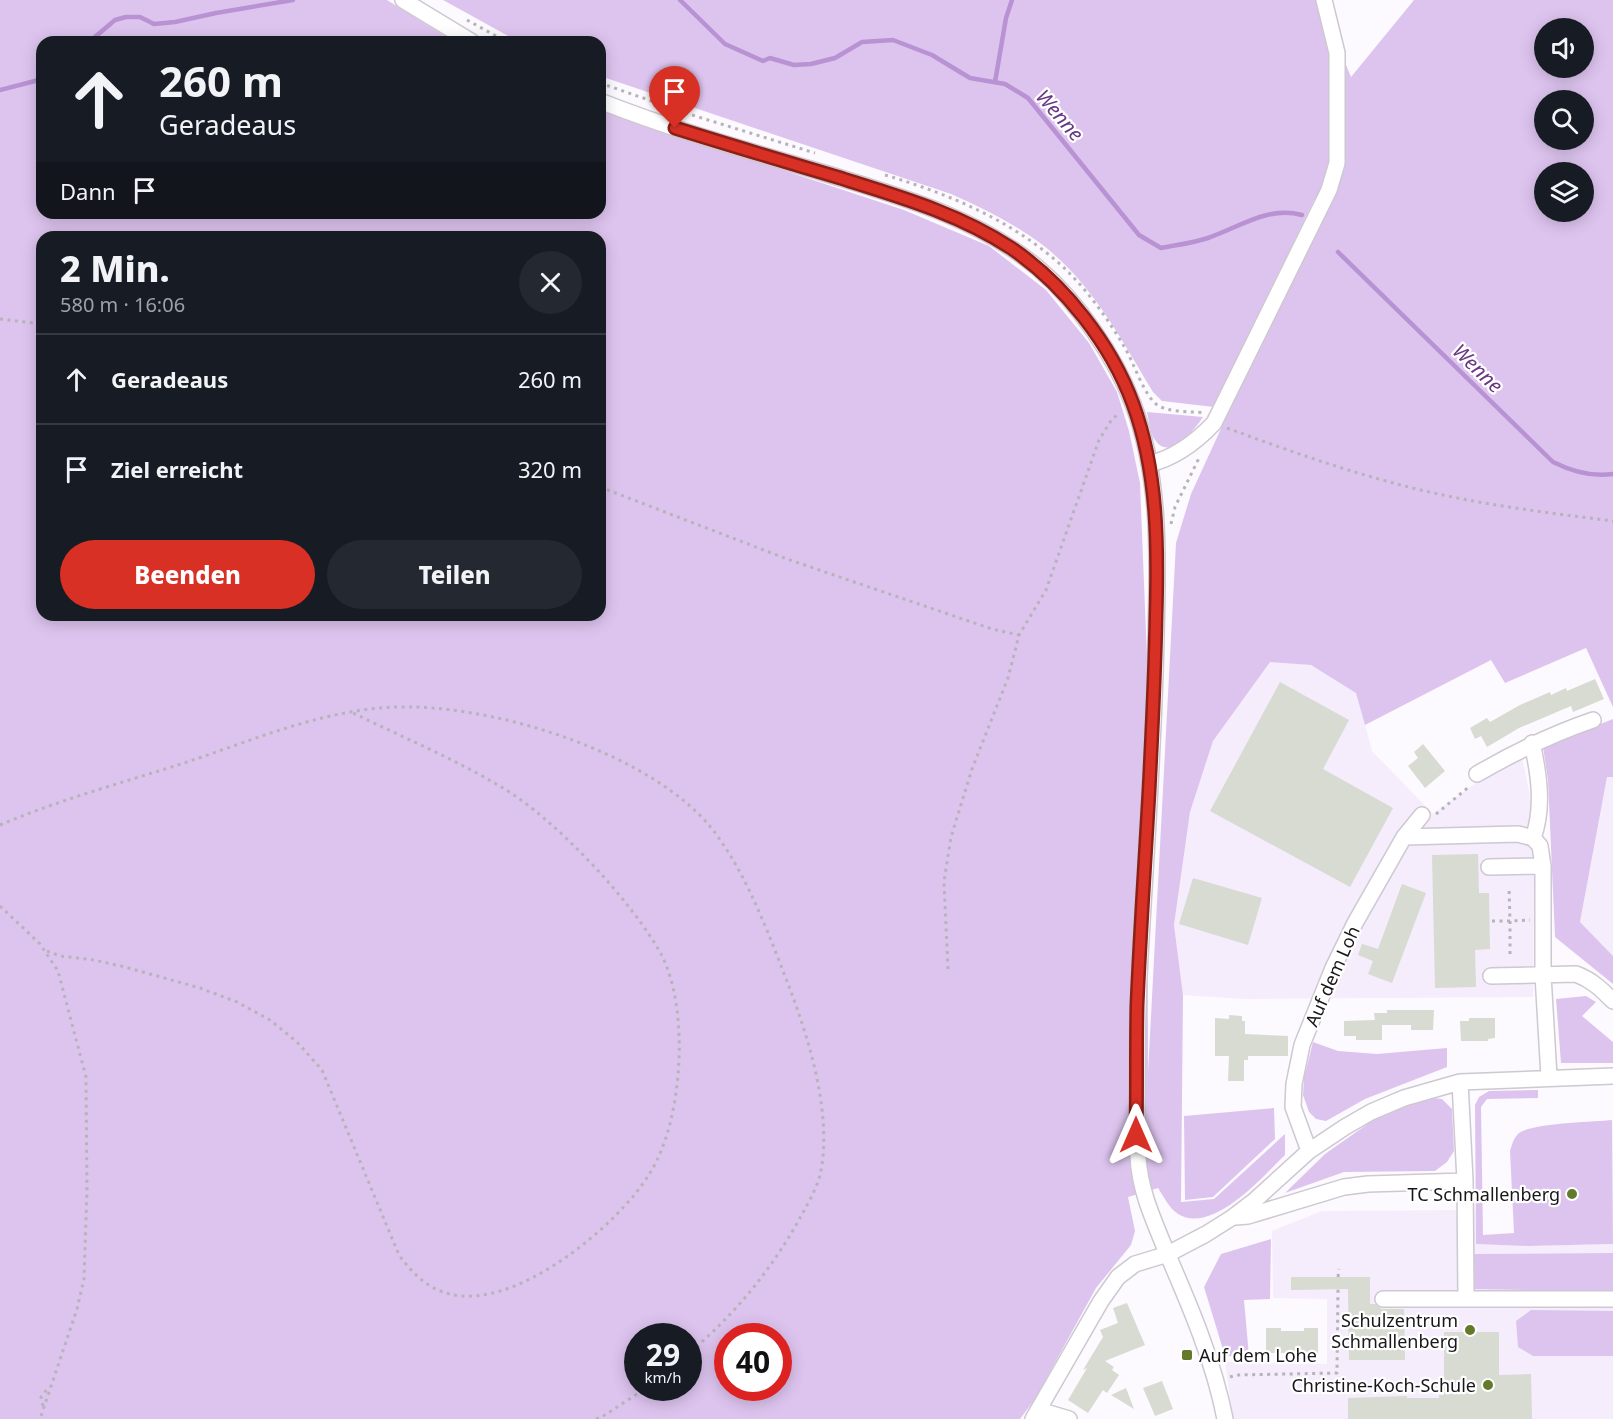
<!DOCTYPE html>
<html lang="de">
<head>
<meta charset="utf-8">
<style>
	body { margin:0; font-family:"Noto Sans",sans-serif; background:#242831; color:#f1f3f6; height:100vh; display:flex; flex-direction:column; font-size:22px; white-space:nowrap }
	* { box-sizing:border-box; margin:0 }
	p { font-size:20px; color:#9ea1a6 }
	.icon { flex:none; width:33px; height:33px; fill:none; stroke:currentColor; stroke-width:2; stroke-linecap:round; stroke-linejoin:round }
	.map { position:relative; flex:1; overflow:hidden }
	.panel { position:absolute; left:36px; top:231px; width:570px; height:390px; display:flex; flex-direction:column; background:#171b24; border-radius:18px; box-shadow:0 3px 15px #0003 }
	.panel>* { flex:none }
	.banner { position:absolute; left:36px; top:36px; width:570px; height:183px; border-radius:18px; box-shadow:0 3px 15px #0003; background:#171b24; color:#f1f3f6; overflow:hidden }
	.controls { position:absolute; left:1534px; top:18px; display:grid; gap:12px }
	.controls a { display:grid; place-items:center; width:60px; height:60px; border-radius:50%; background:#171b24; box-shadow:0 3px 15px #0003; font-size:30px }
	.speed { position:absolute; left:624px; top:1323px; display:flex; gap:12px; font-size:30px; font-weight:700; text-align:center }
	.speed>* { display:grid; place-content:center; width:78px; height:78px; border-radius:50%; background:#171b24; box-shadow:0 3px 15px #0003; line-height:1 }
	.speed small { font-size:15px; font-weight:400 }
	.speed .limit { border:9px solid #d22; background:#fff; color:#111 }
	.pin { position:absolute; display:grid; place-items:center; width:51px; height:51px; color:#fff; margin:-62px -26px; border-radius:50% 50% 50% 0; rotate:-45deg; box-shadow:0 0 6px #0007 }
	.pin .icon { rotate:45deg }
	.me { position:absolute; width:66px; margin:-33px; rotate:0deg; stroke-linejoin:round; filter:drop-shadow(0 0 4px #0008) }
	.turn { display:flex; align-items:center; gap:21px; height:126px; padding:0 24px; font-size:27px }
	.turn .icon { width:78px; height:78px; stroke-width:2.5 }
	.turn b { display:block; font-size:42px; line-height:51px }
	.then { display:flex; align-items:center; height:57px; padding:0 24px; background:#0003; gap:12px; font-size:22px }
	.round { display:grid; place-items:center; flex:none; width:63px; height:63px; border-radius:32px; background:#242831 }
	.head { display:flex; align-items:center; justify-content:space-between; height:102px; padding:0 24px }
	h1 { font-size:36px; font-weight:800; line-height:45px }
	.cta { display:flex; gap:12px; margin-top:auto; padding:12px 24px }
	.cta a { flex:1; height:69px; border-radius:36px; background:#d93025; color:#fff; font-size:24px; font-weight:800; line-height:69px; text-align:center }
	.cta a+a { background:#242831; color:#f1f3f6 }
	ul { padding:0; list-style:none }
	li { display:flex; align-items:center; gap:18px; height:90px; padding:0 24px; border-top:2px solid #363941 }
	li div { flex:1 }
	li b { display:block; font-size:22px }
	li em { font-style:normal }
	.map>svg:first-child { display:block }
	.built { fill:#f5ecfc }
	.green { fill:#ddc4ef; fill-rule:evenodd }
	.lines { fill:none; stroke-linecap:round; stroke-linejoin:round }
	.stream { stroke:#b892d2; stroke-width:4.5 }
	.building { fill:#d7dbd2 }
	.minor-casing { stroke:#cdc8d1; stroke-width:18 }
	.path { stroke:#b6b4b8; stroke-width:3; stroke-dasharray:3 4.5; stroke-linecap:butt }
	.minor { stroke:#fff; stroke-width:15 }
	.route-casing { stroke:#8d1f18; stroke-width:15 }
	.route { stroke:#d93025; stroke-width:10 }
	.poi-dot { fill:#63792b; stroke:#fff; stroke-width:2 }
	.labels { text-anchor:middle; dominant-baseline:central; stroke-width:4.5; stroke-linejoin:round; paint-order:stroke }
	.street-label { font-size:18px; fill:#181619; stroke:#fff }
	.poi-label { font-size:18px; fill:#181619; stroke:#fff; text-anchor:end }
	.water-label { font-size:20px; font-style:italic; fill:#683785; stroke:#fff }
</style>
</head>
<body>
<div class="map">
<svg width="1613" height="1419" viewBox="0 0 1613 1419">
	<rect width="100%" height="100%" fill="#fcfafe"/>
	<path class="built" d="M 1270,661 L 1311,665 L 1357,693 L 1372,751 L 1433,814 L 1491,772 L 1522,757 L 1530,796 L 1530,832 L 1534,877 L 1533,997 L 1245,999 L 1183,995 L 1174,925 L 1190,812 L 1213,741 Z
		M 1607,777 L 1613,777 L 1613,956 L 1580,922 Z
		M 1475,1210 L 1476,1244 L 1528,1246 L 1613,1244 L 1613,1419 L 1233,1419 L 1225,1362 L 1327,1364 L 1327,1299 L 1273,1298 L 1272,1231 L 1322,1211 Z"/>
	<path class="green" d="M 0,0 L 387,0 L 454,42 L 42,42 L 42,213 L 600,213 L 600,110 L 904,210 L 989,246 L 1046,290 L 1089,343 L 1117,392 L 1129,431 L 1140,483 L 1147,658 L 1148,1073 L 1176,543 L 1191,494 L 1324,204 L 1314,200 L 1214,407 L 1162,401 L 1153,392 C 1121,339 1091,281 1040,243 C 1013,223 982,208 951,194 L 600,76 L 600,42 L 519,42 L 443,0 L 1320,0 L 1351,77 L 1414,0 L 1613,0 L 1613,707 L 1586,648 L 1505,683 L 1491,660 L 1365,725 L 1356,693 L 1311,665 L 1270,662 L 1213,741 L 1190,812 L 1174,925 L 1183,995 L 1181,1202 L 1214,1199 L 1285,1134 L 1285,1155 C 1263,1176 1213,1235 1178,1214 C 1169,1208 1164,1197 1158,1188 L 1128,1197 L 1135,1231 L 1131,1245 L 1096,1288 L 1035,1399 L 1020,1419 L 0,1419 ZM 1545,28 L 1584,28 L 1584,68 L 1545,68 ZM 1545,100 L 1584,100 L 1584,140 L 1545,140 ZM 1545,172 L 1584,172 L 1584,212 L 1545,212 ZM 42,237 L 600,237 L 600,615 L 42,615 ZM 638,1336 L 688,1336 L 688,1388 L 638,1388 ZM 728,1336 L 778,1336 L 778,1388 L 728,1388 Z
		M 1147,412 L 1203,417 C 1195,429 1170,462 1155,440 C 1150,433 1149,421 1147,412 Z
		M 1613,719 L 1613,777 L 1607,777 L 1580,922 L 1613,956 L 1613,984 L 1555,937 L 1548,780 L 1543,747 Z
		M 1586,996 L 1596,1002 L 1582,1016 L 1613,1042 L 1613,1063 L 1561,1063 L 1556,999 Z
		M 1313,1042 L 1338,1051 L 1377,1054 L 1447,1048 L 1447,1067 L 1365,1099 L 1326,1121 L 1316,1119 L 1309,1112 L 1303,1095 L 1304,1078 Z
		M 1538,1090 L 1538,1098 L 1487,1099 L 1481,1107 L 1483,1235 L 1514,1233 L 1510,1151 C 1512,1145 1513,1139 1518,1134 C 1529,1123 1593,1122 1612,1120 L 1613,1244 L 1528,1246 L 1476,1244 L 1475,1105 L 1479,1097 L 1489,1091 Z
		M 1424,1097 L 1442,1099 L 1452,1109 L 1454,1151 L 1447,1162 L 1435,1171 L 1344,1172 L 1285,1193 L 1325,1154 L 1372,1121 Z
		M 1274,1108 L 1275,1139 L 1213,1197 L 1185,1200 L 1184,1116 Z
		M 1271,1239 L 1270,1299 L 1244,1300 L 1249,1356 L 1225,1356 L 1204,1287 L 1221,1254 Z
		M 1613,1253 L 1613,1292 L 1475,1289 L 1474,1254 Z
		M 1531,1310 L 1613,1311 L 1613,1356 L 1533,1356 L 1518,1347 L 1516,1321 Z"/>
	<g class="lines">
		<path class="stream" d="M 680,0 L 725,44 L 763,61 L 770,58 L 794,65 L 811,64 L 835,58 L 862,42 L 893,40 L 932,55 L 970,78 L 1005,84 L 1028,98 L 1139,235 L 1161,248 C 1176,245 1193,243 1208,238 C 1240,227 1267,206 1302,215
			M 89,42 L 115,20 L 126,17 L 140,17 L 154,24 L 175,22 L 216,13 L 293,0
			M 995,82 L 1006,18 L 1012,0
			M 0,90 L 35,81 L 42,77
			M 1338,252 L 1553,462 C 1571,471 1593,477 1613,474"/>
	</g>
	<path class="building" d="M 1595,679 L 1604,699 L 1573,712 L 1571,706 L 1519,728 L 1487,747 L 1481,736 L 1475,739 L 1470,728 L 1487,718 L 1490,722 L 1520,705 L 1550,692 L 1551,695 L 1566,688 L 1567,691 Z
		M 1280,682 L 1349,720 L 1323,769 L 1393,808 L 1350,887 L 1210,811 Z
		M 1423,744 L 1445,771 L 1425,788 L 1408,766 L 1418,758 L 1414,752 Z
		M 1478,854 L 1479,893 L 1489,893 L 1490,949 L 1475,950 L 1476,987 L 1435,988 L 1432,855 Z
		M 1193,878 L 1262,898 L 1248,945 L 1179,924 Z
		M 1402,884 L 1426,893 L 1392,983 L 1368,974 L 1373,961 L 1358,955 L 1362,944 L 1378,949 Z
		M 1387,1010 L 1434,1010 L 1433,1030 L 1411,1030 L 1411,1025 L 1382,1025 L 1382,1040 L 1356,1040 L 1356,1036 L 1344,1036 L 1344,1021 L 1375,1020 L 1374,1013 L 1387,1013 Z
		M 1229,1015 L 1242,1016 L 1242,1021 L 1245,1021 L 1245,1034 L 1288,1036 L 1288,1056 L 1248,1056 L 1248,1060 L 1244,1060 L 1244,1081 L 1228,1081 L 1229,1056 L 1215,1056 L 1215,1018 L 1229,1019 Z
		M 1469,1018 L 1495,1018 L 1495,1038 L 1488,1039 L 1488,1041 L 1461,1041 L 1460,1021 L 1469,1021 Z
		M 1291,1277 L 1370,1277 L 1370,1304 L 1375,1304 L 1382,1309 L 1404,1309 L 1405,1360 L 1349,1360 L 1348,1289 L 1291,1290 Z
		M 1127,1303 L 1145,1345 L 1105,1361 L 1114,1367 L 1112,1370 L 1119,1375 L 1107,1393 L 1103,1390 L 1088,1413 L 1068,1400 L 1087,1368 L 1083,1370 L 1103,1337 L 1100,1330 L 1118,1323 L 1113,1308 Z
		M 1266,1328 L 1281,1328 L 1281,1331 L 1304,1331 L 1304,1328 L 1318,1328 L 1318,1353 L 1266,1353 Z
		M 1444,1332 L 1499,1332 L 1499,1375 L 1531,1374 L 1532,1419 L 1348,1419 L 1348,1398 L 1407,1396 L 1407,1398 L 1439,1398 L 1439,1395 L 1444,1395 Z
		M 1162,1381 L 1173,1409 L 1155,1416 L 1143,1388 Z
		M 1126,1388 L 1134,1409 L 1111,1395 Z"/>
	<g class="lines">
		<g class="minor-casing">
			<path id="minor" d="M 403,0 L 472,42
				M 600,101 C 673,130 749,151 824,173 C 898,196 977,217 1038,268 C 1077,301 1115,356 1133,404 C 1161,478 1158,559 1156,637 C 1154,737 1147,838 1141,939 C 1138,986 1137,1034 1137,1081 C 1137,1107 1136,1132 1138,1157 C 1140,1192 1154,1221 1167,1253 C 1190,1306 1214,1362 1225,1419
				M 1149,464 C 1175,458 1196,442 1214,423 L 1329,190 L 1337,163 L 1337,53 L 1324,0
				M 1532,743 C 1539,774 1544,808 1533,838 L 1540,846 L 1543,866 L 1543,975 L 1549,1077
				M 1477,774 C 1515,752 1552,734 1593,720
				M 1404,837 L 1518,834 L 1533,838
				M 1489,867 L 1543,866
				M 1491,976 L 1576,974 C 1592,980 1601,989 1613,1001
				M 1460,1082 L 1465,1181 L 1466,1298
				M 1309,1151 L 1293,1107 L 1294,1084 L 1302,1045 L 1333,968 L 1355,923 L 1404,837 L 1422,815
				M 1236,1217 L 1248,1216 L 1344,1187 L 1368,1184 L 1465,1181
				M 1383,1299 L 1613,1299
				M 1039,1410 L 1069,1419
				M 1033,1419 L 1101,1301 L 1118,1277 L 1135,1264 L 1168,1254 L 1206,1234 L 1233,1217 L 1254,1201 L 1309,1151 L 1345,1127 L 1371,1112 L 1404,1098 L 1460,1082 L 1613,1076"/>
		</g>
		<path class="path" d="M 467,20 L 507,42
			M 600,83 L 692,115 L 815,153
			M 885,175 C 949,194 1011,220 1061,265 C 1086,288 1108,319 1125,348 C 1134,363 1143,393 1156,404 C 1167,413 1191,411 1205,413
			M 0,319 L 42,324
			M 1227,428 C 1305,457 1386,485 1468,500 C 1516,509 1565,515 1613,521
			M 600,487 L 787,559 L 992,629 L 1019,635
			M 1171,524 L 1175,507 L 1200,456
			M 1436,814 L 1470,786
			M 0,825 C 61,799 125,782 187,762 C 259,738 334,705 411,707 C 503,708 654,755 713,830 C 748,876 769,935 790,989 C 810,1042 833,1118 820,1175 C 816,1190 807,1205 800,1218 C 770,1272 735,1314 688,1354
			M 0,906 L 40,944 L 58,971 L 86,1077 L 87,1190 L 84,1279 L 77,1309 L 40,1419
			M 1492,921 L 1510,921 L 1509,888
			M 47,951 L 60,956 L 94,960 L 125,967 L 200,988 L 237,1002 L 270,1020 L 297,1042 L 322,1070 L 399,1255 C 412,1273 428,1289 450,1294 C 515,1311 618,1226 650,1173 C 683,1121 690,1009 661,954 C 632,901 555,819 503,788 C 455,759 402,737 351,712
			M 1510,954 L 1510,921 L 1530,920
			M 948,969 L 944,882 L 951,837 L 972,769 L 1008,678 L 1019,635 L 1046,590 L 1099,440 L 1112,419 L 1120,413
			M 1338,1277 L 1339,1269
			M 1230,1377 L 1236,1375 L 1337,1373 L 1338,1289
			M 43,1406 L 41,1397 L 48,1388
			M 596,1419 L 605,1415 L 646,1388"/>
		<use href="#minor" class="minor"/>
	</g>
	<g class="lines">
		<g class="route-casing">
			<path id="route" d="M 675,128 C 729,145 783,161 837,177 C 897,196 958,213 1011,248 C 1064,284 1111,344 1133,404 C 1158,472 1158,545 1156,616 C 1155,675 1152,733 1149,791 C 1145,863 1140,934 1137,1005 C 1136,1049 1137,1092 1136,1135"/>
		</g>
		<use href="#route" class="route"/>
	</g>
	<g class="poi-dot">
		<circle cx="1572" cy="1194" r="6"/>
		<circle cx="1470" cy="1330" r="6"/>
		<rect x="1181" y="1349" width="12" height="12" rx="3"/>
		<circle cx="1488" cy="1385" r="6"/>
	</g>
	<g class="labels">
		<g class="street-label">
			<text transform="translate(1332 976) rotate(-66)">Auf dem Loh</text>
		</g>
		<g class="poi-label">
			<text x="1560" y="1194">TC Schmallenberg</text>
			<text x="1458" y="1320">Schulzentrum<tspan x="1458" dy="21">Schmallenberg</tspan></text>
			<text x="1199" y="1355" text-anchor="start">Auf dem Lohe</text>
			<text x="1476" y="1385">Christine-Koch-Schule</text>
		</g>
		<g class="water-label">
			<text transform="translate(1060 115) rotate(49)">Wenne</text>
			<text transform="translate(1478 368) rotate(44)">Wenne</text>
		</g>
	</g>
</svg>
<div class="controls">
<a><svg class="icon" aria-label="sound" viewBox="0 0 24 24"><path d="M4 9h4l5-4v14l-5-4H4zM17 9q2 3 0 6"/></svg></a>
<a><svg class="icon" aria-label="search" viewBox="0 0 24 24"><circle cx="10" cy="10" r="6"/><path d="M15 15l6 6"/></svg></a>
<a><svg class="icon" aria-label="layers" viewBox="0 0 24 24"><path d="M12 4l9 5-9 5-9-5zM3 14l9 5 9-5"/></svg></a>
</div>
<div class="speed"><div>29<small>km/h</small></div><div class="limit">40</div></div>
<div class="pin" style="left:675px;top:128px;background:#d93025"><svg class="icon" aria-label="arrive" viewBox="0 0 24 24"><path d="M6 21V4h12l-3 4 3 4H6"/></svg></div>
<svg class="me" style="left:1136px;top:1135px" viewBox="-20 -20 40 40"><path d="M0-17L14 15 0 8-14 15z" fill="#d93025" stroke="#fff" stroke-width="4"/></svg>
<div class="banner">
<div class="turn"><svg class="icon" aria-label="ahead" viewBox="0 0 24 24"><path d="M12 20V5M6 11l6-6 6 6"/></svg><div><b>260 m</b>Geradeaus</div></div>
<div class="then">Dann<svg class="icon" aria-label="arrive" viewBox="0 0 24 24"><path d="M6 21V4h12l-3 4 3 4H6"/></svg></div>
</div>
<section class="panel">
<div class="head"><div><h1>2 Min.</h1><p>580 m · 16:06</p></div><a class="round"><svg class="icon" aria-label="close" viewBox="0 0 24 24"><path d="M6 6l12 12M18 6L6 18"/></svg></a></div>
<ul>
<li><svg class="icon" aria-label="ahead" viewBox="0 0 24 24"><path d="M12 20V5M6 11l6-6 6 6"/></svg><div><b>Geradeaus</b></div><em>260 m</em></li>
<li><svg class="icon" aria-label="arrive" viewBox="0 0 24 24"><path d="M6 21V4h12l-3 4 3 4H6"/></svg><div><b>Ziel erreicht</b></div><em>320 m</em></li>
</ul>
<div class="cta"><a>Beenden</a><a>Teilen</a></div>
</section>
</div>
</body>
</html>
